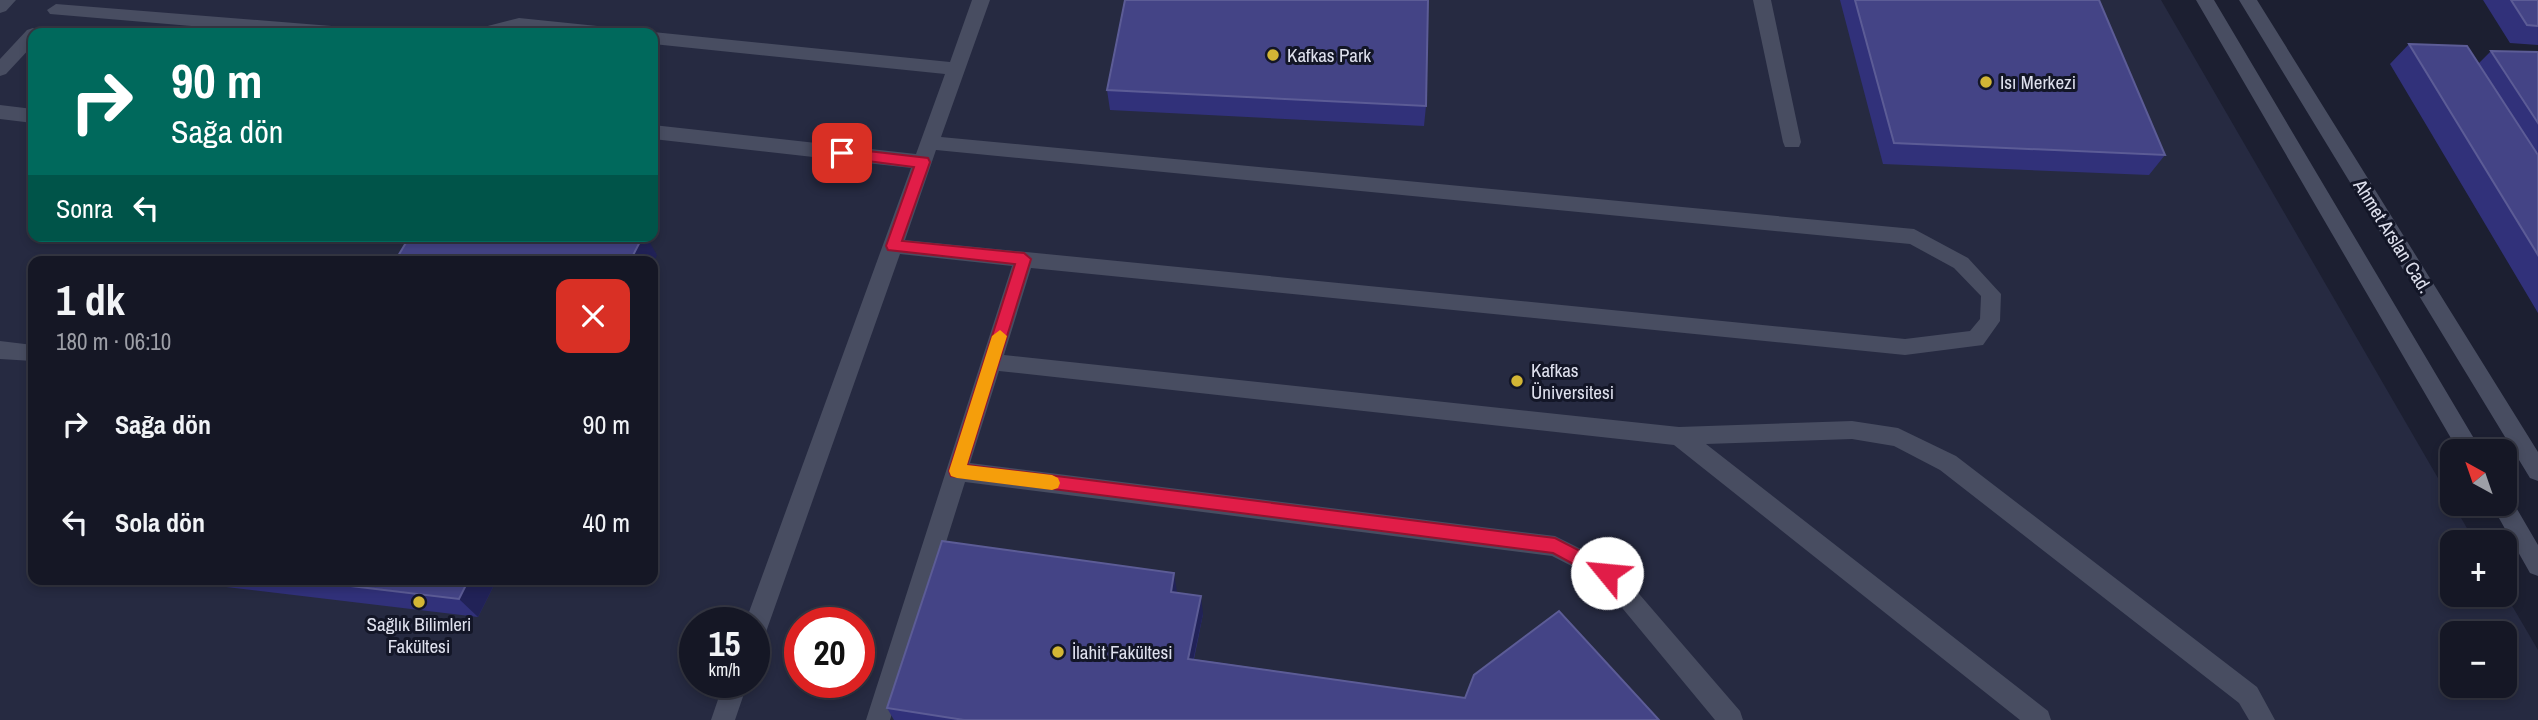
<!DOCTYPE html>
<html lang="tr">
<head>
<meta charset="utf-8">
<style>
	body { margin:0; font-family:"Archivo Narrow",sans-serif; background:#1e202d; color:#f1f3f6; height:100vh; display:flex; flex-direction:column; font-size:26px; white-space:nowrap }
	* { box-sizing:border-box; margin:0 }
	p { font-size:23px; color:#9d9fa7 }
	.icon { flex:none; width:38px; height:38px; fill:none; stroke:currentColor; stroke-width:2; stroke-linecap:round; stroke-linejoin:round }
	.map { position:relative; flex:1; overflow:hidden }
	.side { position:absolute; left:28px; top:256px; width:630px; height:329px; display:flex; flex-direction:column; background:#151725; border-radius:14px; box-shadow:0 4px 10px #0003,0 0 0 2px #343642 }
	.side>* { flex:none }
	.guide { position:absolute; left:28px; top:28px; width:630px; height:214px; border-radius:14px; box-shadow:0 4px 10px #0003,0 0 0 2px #343642; background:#00695c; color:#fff; overflow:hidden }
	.needle { width:46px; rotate:320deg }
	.tools { position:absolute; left:2440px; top:439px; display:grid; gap:14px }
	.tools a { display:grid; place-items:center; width:77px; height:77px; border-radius:14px; background:#151725; box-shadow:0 4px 10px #0003,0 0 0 2px #343642; font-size:35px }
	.speed { position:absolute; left:679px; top:607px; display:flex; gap:14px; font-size:35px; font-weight:700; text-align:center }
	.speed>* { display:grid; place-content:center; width:91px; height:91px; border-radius:50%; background:#151725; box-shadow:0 4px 10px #0003,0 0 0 2px #343642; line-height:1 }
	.speed small { font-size:18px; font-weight:400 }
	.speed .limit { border:10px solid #d22; background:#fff; color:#111 }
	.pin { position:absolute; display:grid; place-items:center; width:60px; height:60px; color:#fff; margin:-30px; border-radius:14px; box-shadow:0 4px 10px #0006 }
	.me { position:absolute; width:77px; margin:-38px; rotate:298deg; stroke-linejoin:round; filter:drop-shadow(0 0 5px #0008) }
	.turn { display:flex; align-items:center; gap:24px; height:147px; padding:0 28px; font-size:32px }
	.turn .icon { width:91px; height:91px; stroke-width:2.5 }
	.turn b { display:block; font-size:49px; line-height:60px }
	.then { display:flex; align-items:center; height:66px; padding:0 28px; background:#0003; gap:14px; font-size:26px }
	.round { display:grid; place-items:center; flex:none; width:74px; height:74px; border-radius:14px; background:#1e202d }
	.head { display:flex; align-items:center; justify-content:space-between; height:119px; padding:0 28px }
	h1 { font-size:42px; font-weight:800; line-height:52px }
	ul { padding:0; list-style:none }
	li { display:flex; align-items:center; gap:21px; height:98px; padding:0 28px }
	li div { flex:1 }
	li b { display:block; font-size:26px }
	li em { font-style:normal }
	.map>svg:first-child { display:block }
	.built { fill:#262a41; fill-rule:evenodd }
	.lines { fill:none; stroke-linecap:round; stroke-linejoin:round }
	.minor { fill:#484d61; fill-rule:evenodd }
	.wall { fill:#31317a }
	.shaded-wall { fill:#212257 }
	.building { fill:#444486; stroke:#5c5c96; stroke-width:2 }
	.route { fill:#e11d48; stroke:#92132f; stroke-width:2 }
	.slow { fill:#f59e0b }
	.poi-dot { fill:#d3b635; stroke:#131627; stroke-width:2.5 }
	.labels { text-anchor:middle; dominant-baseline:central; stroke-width:6; stroke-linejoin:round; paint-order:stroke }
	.poi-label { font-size:19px; fill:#dee0ed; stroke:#131627; text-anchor:start }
	.street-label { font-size:19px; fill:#dee0ed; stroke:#131627 }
</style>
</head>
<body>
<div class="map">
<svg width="2538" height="720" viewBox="0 0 2538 720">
	<rect width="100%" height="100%" fill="#1c1f31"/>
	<path class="built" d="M 0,0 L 2161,0 L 2475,542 L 2452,542 L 2452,595 L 2504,595 L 2504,592 L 2538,650 L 2538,720 L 0,720 ZM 33,33 L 653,33 L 653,236 L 33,236 ZM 33,261 L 653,261 L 653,579 L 33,579 ZM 695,623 L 754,623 L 754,682 L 695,682 ZM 800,623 L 859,623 L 859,682 L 800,682 ZM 2452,634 L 2504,634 L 2504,686 L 2452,686 Z"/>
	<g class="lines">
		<path class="minor" d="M 0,0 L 16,0 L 6,11 L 0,13 Z
			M 972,0 L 990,0 L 941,137 L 1914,229 L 1968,258 L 2001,294 L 2000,321 L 1983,345 L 1905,355 L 1031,268 L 1004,355 L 1679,427 L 1852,421 L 1898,428 L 1956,456 L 2257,687 L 2275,720 L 2249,720 L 2239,703 L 1940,470 L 1894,446 L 1852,439 L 1706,444 L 2048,711 L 2051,720 L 2020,720 L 1674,445 L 999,371 L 970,463 L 1555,536 L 1615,566 L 1740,711 L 1743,720 L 1715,720 L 1599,580 L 1552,556 L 965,482 L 890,720 L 866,720 L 1012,266 L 900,254 L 766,632 L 762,640 L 754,643 L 754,623 L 745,623 L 911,168 L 653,139 L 653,125 L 916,154 L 945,74 L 653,44 L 653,33 L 649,33 L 653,32 L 950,62 ZM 936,150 L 1910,244 L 1954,268 L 1981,296 L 1980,319 L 1970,331 L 1905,339 L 905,240 Z
			M 1753,0 L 1771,0 L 1801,142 L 1799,147 L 1785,147 L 1783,142 Z
			M 2196,0 L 2214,0 L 2482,452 L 2459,452 Z
			M 2239,0 L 2257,0 L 2538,452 L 2538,481 L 2530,478 Z
			M 56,4 L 344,27 L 353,33 L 273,33 L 50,14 L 47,10 Z
			M 519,18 L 607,27 L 616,33 C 585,34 554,31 522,30 C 508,30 490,34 473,33 L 476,29 Z
			M 33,28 L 41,33 L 33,33 L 33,45 L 6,74 L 0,76 L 0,59 L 27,30 Z
			M 0,105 L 33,109 L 33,123 L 0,119 Z
			M 0,341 L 33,345 L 33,361 L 0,359 Z
			M 2504,495 L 2510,497 L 2538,545 L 2538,576 L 2530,573 L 2491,504 L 2504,504 Z
			M 724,682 L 748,682 L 735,720 L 711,720 Z"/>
	</g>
	<path class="wall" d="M 1840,0 L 2099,0 L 2165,155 L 2149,175 L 1883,164 Z
		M 2483,0 L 2538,0 L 2538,45 L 2510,43 Z
		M 2409,44 L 2479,63 L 2491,51 L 2538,52 L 2538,313 L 2390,64 Z
		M 1107,90 L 1426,106 L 1424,126 L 1110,110 Z
		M 215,579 L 497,579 L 478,617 L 226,587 Z
		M 1177,592 L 1203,614 L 1194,659 L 1465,698 L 1659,720 L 894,720 L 887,708 Z"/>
	<path class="shaded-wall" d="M 643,236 L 646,236 L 657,255 L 653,264 L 653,261 L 630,261 Z
		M 1174,573 L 1177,592 L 1173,609 L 1171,592 Z
		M 469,579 L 497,579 L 478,617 L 459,599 Z
		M 1201,596 L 1203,614 L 1190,675 L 1188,659 Z"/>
	<path class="building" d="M 1125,0 L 1428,0 L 1426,106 L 1107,90 Z
		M 1855,0 L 2099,0 L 2165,155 L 1894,143 Z
		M 2511,0 L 2538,0 L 2538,26 L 2527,25 Z
		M 2409,44 L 2467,46 L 2538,155 L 2538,255 Z
		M 2491,51 L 2538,52 L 2538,123 Z
		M 410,236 L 643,236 L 630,261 L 395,261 Z
		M 942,541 L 1174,573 L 1171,592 L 1201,596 L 1188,659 L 1465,698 L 1474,675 L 1559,611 L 1659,720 L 964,720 L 887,708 Z
		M 292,579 L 469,579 L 459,599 Z"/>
	<path class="route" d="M 842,148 L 928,158 L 930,162 L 902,241 L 1024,253 L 1031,259 L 967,465 L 1555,538 L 1613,568 L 1616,573 L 1613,579 L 1607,581 L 1601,579 L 1553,553 L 951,476 L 949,471 L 1015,264 L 888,250 L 886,246 L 914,167 L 837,157 L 835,153 Z"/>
	<path class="slow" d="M 1000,330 L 1007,336 L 967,465 L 1052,475 L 1058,478 L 1060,483 L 1058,488 L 1052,490 L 957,478 L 951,476 L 949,471 L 992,336 Z"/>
	<g class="poi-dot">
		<circle cx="1273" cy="55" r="7"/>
		<circle cx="1986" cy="82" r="7"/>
		<circle cx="1517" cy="381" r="7"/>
		<circle cx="419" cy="602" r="7"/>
		<circle cx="1058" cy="652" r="7"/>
	</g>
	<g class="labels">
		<g class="poi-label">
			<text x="1287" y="55">Kafkas Park</text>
			<text x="2000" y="82">Isı Merkezi</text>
			<text x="1531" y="370">Kafkas<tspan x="1531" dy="22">Üniversitesi</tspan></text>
			<text x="419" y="624" text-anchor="middle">Sağlık Bilimleri<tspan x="419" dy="22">Fakültesi</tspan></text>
			<text x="1072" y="652">İlahit Fakültesi</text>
		</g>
		<g class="street-label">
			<text transform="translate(2393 236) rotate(58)">Ahmet Arslan Cad.</text>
		</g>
	</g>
</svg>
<div class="tools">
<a><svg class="needle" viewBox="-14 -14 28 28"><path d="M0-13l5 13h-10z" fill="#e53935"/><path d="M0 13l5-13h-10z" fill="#9d9fa7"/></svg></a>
<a>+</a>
<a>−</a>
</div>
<div class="speed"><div>15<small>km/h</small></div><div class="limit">20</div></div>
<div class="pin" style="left:842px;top:153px;background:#d93025"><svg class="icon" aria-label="arrive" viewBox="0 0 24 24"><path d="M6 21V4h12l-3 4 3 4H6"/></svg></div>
<svg class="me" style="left:1607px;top:573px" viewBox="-20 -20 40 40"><circle r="19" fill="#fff"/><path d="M0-13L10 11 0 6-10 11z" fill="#e11d48"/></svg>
<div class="guide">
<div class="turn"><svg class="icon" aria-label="right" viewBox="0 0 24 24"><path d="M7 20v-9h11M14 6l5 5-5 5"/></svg><div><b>90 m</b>Sağa dön</div></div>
<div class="then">Sonra<svg class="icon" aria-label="left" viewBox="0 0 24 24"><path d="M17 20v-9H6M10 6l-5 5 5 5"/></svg></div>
</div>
<section class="side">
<div class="head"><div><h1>1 dk</h1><p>180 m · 06:10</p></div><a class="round" style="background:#d93025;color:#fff"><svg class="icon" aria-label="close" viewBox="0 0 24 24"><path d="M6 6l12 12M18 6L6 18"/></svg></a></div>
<ul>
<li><svg class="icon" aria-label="right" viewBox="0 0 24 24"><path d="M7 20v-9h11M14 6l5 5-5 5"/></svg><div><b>Sağa dön</b></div><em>90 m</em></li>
<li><svg class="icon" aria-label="left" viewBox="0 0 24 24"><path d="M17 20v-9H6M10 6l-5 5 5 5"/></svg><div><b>Sola dön</b></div><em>40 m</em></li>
</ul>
</section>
</div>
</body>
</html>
